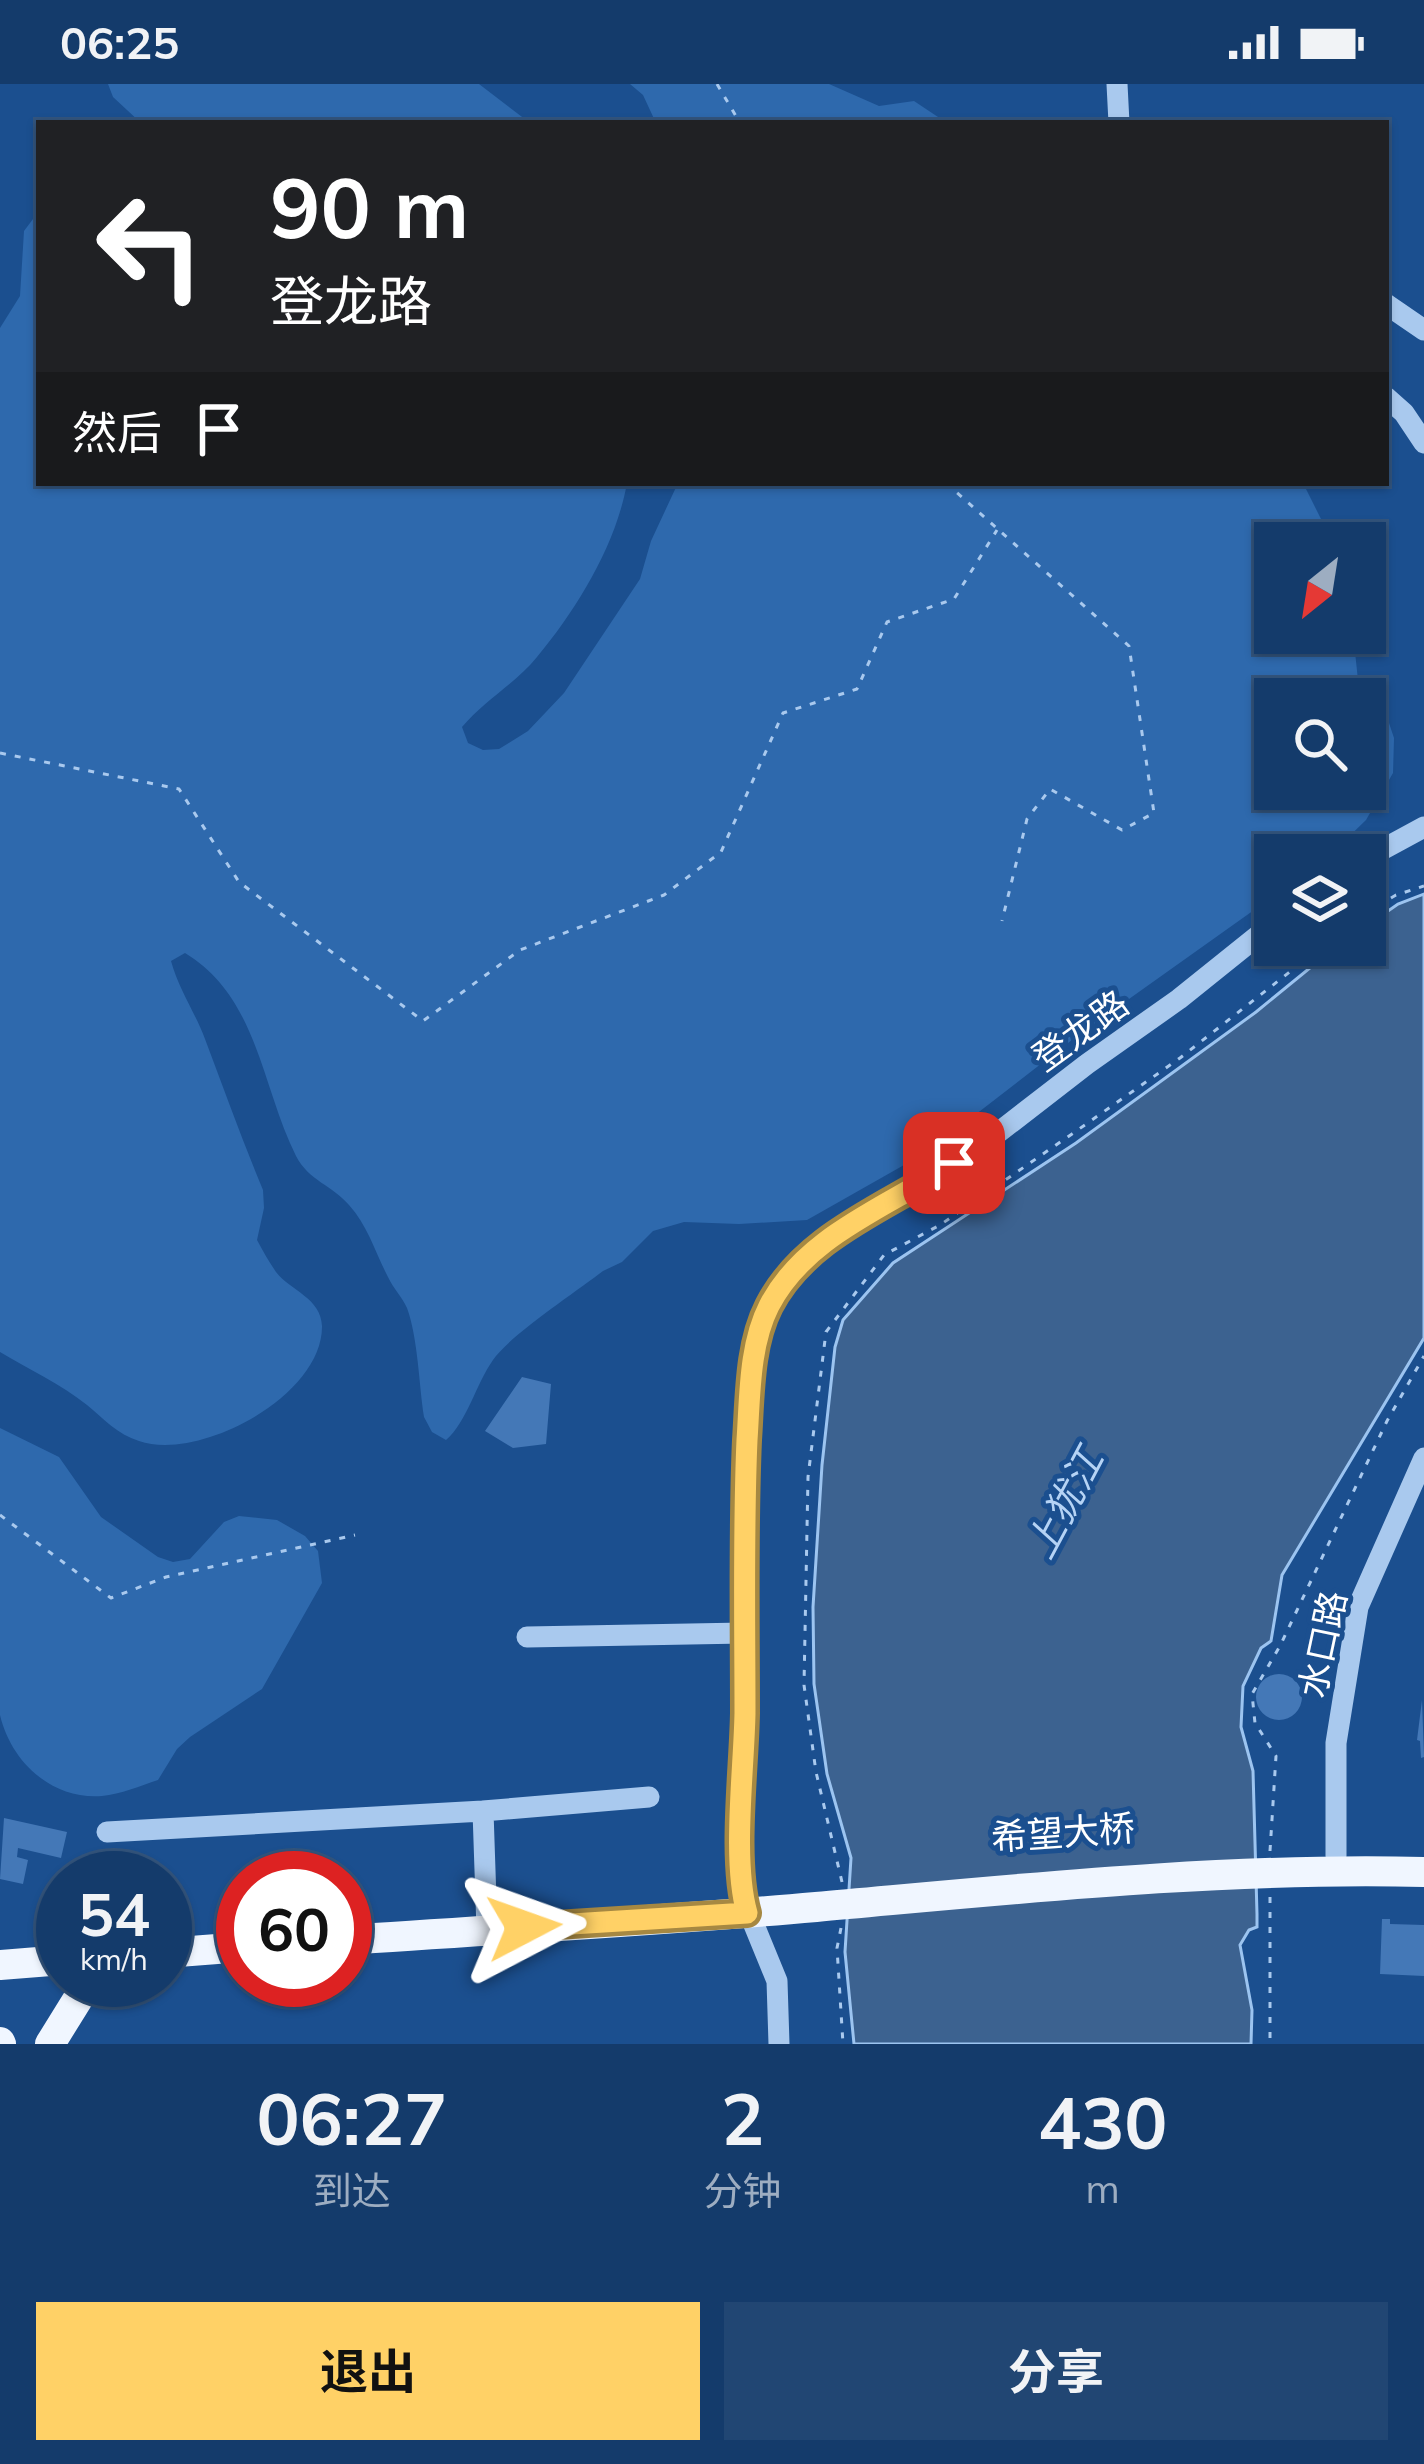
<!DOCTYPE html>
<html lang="zh">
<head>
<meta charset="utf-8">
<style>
	body { margin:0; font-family:Mulish,"Noto Sans SC",sans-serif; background:#214673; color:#f1f3f6; height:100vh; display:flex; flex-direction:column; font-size:45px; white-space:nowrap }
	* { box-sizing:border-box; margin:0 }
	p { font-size:39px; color:#9dadc1 }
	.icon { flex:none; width:66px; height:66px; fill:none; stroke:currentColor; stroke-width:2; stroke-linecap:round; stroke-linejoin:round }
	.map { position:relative; height:1960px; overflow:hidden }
	.sheet { display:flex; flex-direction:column; background:#143b6b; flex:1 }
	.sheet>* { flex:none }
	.hud { position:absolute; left:36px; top:36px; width:1353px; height:366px; border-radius:0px; box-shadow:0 3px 9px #0004,0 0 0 3px #33557e; background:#202124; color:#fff; overflow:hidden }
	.needle { width:78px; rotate:210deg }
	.fabs { position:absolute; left:1254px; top:438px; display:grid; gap:24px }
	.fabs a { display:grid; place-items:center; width:132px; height:132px; border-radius:0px; background:#143b6b; box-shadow:0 3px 9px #0004,0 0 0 3px #33557e; font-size:60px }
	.speed { position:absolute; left:36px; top:1767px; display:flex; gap:24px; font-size:60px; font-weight:700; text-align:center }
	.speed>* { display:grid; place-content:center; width:156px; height:156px; border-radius:50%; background:#143b6b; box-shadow:0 3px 9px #0004,0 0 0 3px #33557e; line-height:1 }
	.speed small { font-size:30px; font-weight:400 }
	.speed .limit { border:18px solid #d22; background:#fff; color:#111 }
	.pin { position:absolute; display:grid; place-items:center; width:102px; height:102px; color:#fff; margin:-51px; border-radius:24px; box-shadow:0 6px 18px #0006 }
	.me { position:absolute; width:132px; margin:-66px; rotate:86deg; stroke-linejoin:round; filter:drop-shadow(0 0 9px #0008) }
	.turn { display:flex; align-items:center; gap:42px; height:252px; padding:0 36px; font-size:54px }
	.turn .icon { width:156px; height:156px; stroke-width:2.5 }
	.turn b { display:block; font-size:84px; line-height:102px }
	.then { display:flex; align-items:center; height:114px; padding:0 36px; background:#0003; gap:24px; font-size:45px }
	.eta { display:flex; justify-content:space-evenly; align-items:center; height:204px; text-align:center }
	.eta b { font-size:72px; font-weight:700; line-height:84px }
	.primary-button { display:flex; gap:24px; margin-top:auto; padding:24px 36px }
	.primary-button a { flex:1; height:138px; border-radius:0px; background:#ffd166; color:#111; font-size:48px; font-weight:700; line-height:138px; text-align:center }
	.primary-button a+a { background:#214673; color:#f1f3f6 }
	.status { display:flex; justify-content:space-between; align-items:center; height:84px; padding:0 60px; background:#143b6b; direction:ltr }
	.status svg { height:33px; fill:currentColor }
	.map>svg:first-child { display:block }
	.green { fill:#2e69ad }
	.water { fill:#3c6290; stroke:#9cc4f0; stroke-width:3 }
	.building { fill:#4478b7 }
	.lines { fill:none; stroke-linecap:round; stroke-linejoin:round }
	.path { stroke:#a9c9ee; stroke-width:3; stroke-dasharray:6 9; stroke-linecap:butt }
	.minor { stroke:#a9c9ee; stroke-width:21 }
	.major { stroke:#f0f6ff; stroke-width:30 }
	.route-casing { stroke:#a68842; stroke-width:30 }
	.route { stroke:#ffd166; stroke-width:21 }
	.labels { text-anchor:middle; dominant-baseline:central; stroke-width:10; stroke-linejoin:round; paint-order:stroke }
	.street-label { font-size:36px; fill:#fff; stroke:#1b4f8f }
	.water-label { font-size:39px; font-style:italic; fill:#b5d3f5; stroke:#1b4f8f }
</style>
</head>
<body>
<div class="status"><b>06:25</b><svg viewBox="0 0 49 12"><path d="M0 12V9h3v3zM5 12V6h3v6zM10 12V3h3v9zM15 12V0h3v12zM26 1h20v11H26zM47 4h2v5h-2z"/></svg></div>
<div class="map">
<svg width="1424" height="1960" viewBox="0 0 1424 1960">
	<rect width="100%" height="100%" fill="#1b4f8f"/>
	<path class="green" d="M 108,0 L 479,0 L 530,39 L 141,39 L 113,13 Z
		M 630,0 L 829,0 L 879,22 L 914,17 L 947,39 L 656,39 L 643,11 Z
		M 39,127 L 39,399 L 627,399 C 616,461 577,525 537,573 C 517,598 485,616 462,643 L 468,659 L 483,666 L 499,665 L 528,647 L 564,609 L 640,495 L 651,457 L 678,399 L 1303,399 L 1333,459 L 1275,459 L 1275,549 L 1353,549 L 1360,615 L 1275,615 L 1275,705 L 1365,705 L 1365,624 L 1389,639 L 1394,654 L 1393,689 L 1366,736 L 1330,771 L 1275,771 L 1275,811 L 1077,952 L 927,1068 L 807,1136 L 739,1140 L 684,1138 L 653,1147 L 622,1178 L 603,1187 C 576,1208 510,1251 493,1276 C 476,1300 467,1338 446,1356 L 432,1348 L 424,1333 C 419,1301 418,1254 407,1224 C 402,1213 393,1204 388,1193 C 375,1168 368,1142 349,1121 C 332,1101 309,1097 296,1072 C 261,1002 258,913 185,869 L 171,877 C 179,906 195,928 205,955 C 224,1005 242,1056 263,1106 L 264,1124 L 257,1156 C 263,1167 269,1178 276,1188 C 291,1207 321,1214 322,1242 C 323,1312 199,1378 139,1357 C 117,1350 104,1335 87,1321 C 61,1300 28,1285 0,1268 L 0,244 L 20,212 L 24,147 Z
		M 0,1344 L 59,1373 L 101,1433 L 158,1473 L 173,1478 L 190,1475 L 224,1438 L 239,1432 L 277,1436 L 305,1452 L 318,1467 L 322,1499 L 262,1605 L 190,1653 L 177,1665 L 158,1696 C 140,1702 121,1710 102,1712 C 52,1716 11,1678 0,1631 Z"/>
	<path class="water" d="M 1424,810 L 1424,1254 L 1282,1491 L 1271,1557 L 1261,1564 L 1243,1602 L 1241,1643 L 1253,1687 L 1257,1830 L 1257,1843 L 1249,1846 L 1240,1861 L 1252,1926 L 1251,1960 L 854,1960 L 845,1868 L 851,1774 L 827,1690 L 814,1600 L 813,1523 L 822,1381 L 835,1263 L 843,1236 L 893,1179 L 1076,1059 L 1256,928 L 1338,861 L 1365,861 L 1365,843 L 1398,820 Z"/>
	<path class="building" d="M 522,1293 L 551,1300 L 546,1360 L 513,1364 L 485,1347 Z
		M1256 1613a23 23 0 1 1 46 0a23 23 0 1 1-46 0Z
		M 1422,1616 L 1424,1673 L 1421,1674 L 1420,1657 L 1417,1656 Z
		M 4,1734 L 67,1748 L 61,1774 L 18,1764 L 17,1773 L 28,1776 L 23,1800 L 0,1795 Z
		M 1382,1835 L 1390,1835 L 1390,1840 L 1424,1841 L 1424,1892 L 1380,1890 Z"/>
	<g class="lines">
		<path class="path" d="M 717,0 L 740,39
			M 946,399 L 1129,562 L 1154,729 L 1122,746 L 1050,705 L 1027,735 L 1002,837
			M 0,669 L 179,705 L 239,798 L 423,937 L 520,866 L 664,811 L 721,768 L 783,629 L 857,605 L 887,538 L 954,515 L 997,446
			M 1365,829 L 1396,811 L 1424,802
			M 0,1431 L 111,1514 L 166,1493 L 355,1451
			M 1270,1767 L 1276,1672 L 1255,1639 L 1252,1610 L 1280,1562 L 1387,1337 L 1424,1272
			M 842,1798 L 816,1688 L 804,1601 L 808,1393 L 826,1248 L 884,1171 L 940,1141 L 1072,1050 L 1180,974 L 1324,861
			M 1270,1813 L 1270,1960
			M 841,1844 L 837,1864 L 843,1960"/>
		<path class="minor" d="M 1117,0 L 1119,39
			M 1386,220 L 1424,246
			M 1386,313 L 1404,329 L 1424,359
			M 1365,775 L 1424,743
			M 527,1553 L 744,1549
			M 483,1727 L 649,1713
			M 107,1748 L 483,1727 L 487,1846
			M 1336,1772 L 1336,1659 L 1358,1523 L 1424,1374
			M 779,1960 L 777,1897 L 743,1814 L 744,1429 L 756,1262 L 768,1224 L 791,1188 L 826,1156 L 918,1104 L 990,1055 L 1087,980 L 1179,915 L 1275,838"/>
		<path class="major" d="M 345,1856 C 502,1845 660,1837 816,1823 C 1018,1805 1222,1783 1424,1788
			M 165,1869 L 243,1863
			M 0,1881 L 63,1876
			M 0,1958 L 1,1960
			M 50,1960 L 81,1910 L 100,1896"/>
	</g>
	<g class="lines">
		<g class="route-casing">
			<path id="route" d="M 524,1843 L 747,1829 C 732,1776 744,1686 745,1629 C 745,1538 743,1447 747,1356 C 750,1313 749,1261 769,1222 C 806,1150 891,1122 954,1079"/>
		</g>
		<use href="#route" class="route"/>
	</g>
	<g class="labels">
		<g class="street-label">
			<text transform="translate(1080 946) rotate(-36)">登龙路</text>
			<text transform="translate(1322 1560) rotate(-78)">水口路</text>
			<text transform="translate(1063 1748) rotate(-4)">希望大桥</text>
		</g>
		<g class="water-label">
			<text transform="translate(1064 1419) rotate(-62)">上犹江</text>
		</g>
	</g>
</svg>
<div class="fabs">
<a><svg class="needle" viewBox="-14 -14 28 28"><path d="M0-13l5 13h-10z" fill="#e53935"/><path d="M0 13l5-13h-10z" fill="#9dadc1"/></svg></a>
<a><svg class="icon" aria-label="search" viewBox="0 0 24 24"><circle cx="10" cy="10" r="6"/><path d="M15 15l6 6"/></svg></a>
<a><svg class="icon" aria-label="layers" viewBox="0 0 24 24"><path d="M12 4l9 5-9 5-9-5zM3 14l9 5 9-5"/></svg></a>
</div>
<div class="speed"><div>54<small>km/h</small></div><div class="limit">60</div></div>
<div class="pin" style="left:954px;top:1079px;background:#d93025"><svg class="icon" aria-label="arrive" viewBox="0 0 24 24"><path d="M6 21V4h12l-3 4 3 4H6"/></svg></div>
<svg class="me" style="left:524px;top:1843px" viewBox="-20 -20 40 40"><path d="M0-17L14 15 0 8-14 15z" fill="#ffd166" stroke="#fff" stroke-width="4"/></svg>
<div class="hud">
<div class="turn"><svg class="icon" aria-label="left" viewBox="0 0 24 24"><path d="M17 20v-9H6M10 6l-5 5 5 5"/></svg><div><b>90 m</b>登龙路</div></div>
<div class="then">然后<svg class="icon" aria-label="arrive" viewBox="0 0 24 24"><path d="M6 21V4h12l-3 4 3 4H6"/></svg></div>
</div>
</div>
<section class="sheet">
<div class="eta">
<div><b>06:27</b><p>到达</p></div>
<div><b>2</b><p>分钟</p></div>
<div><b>430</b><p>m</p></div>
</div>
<div class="primary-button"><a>退出</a><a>分享</a></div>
</section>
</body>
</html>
